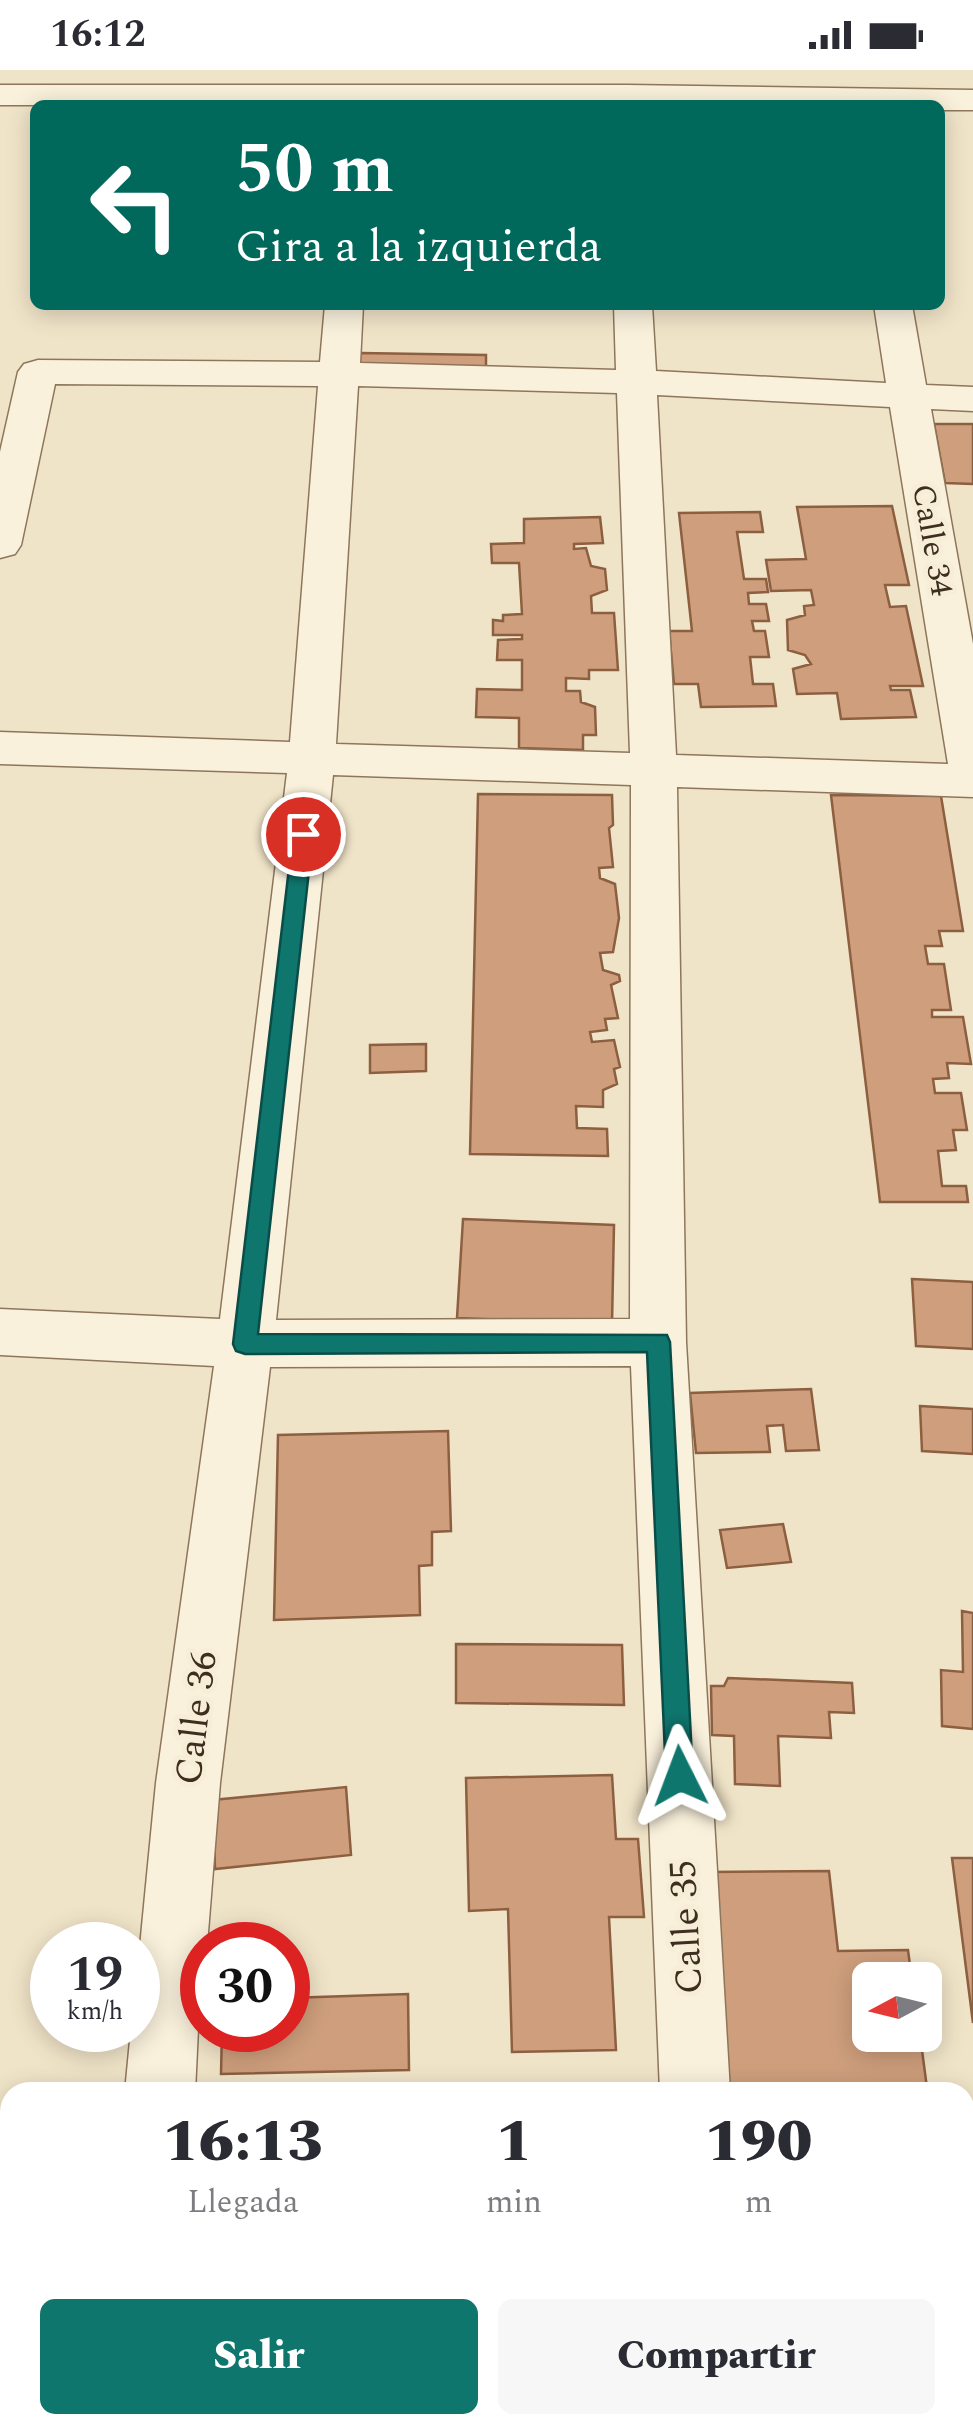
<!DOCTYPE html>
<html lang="es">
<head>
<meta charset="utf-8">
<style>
	body { margin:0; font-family:Spectral,serif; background:#f7f7f7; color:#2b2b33; height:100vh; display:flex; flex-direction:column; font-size:38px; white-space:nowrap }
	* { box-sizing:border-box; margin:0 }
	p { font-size:32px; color:#7c7c81 }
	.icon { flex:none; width:55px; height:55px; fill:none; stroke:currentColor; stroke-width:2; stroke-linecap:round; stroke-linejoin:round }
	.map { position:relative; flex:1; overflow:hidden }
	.sheet { position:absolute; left:0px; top:2012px; width:975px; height:352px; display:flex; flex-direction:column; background:#fff; border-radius:30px 30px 0 0; box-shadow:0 5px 25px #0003 }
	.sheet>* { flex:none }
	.banner { position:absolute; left:30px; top:30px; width:915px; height:210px; border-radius:15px; box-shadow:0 5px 25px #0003; background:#00695c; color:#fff; overflow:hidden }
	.needle { width:65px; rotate:263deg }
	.tools { position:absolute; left:852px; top:1892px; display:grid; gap:20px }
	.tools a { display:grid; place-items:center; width:90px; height:90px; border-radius:15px; background:#fff; box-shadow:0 5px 25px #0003; font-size:50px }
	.speed { position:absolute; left:30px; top:1852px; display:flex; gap:20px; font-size:50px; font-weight:700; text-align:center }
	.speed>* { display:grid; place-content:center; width:130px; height:130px; border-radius:50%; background:#fff; box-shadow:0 5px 25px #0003; line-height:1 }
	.speed small { font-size:25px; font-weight:400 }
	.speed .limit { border:15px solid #d22; background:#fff; color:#111 }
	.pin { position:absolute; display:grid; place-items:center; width:85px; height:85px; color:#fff; margin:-42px; border:5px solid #fff; border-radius:50%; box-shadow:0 2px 10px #0007 }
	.me { position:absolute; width:110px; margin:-55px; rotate:357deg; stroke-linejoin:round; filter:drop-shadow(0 0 8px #0008) }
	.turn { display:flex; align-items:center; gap:35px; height:210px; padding:0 40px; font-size:45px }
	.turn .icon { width:130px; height:130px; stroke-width:2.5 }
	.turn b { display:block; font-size:70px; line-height:85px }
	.eta { display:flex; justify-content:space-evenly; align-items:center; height:170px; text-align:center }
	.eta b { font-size:60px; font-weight:800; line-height:70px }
	.cta { display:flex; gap:20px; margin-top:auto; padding:20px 40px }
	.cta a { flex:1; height:115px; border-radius:15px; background:#0f766e; color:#fff; font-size:40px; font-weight:800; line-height:115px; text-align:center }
	.cta a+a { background:#f7f7f7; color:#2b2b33 }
	.status { display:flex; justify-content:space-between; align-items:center; height:70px; padding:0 50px; background:#fff; direction:ltr }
	.status svg { height:28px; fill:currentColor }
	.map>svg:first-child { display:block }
	.building { fill:#cf9f7d; stroke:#8d5f41; stroke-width:2.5 }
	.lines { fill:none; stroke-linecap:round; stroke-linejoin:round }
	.street-casing { stroke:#8d765c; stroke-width:3 }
	.street { fill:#faf1dc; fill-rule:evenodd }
	.route { fill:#0f766e; stroke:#0a4d48; stroke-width:2.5 }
	.labels { text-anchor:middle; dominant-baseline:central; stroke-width:10; stroke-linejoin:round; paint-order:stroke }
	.far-street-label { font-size:32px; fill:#3d2e20; stroke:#f7eed8 }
	.street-label { font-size:38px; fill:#3d2e20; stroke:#f7eed8 }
</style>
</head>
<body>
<div class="status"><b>16:12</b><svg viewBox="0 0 49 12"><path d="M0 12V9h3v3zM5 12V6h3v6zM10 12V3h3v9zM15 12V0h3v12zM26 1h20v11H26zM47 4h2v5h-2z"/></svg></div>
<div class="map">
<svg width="973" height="2363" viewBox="0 0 973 2363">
	<rect width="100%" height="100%" fill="#f0e4c8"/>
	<path class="building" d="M 360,283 L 486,285 L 486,300 L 358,298 Z
		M 934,354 L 973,354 L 973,414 L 945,413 Z
		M 892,436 L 909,515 L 885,515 L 890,537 L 906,536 L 923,616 L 890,616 L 891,620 L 910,620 L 916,647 L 841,649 L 837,623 L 797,624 L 793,599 L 811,594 L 805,585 L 788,580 L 787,550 L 805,545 L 804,536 L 814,535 L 811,520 L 771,521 L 766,490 L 806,489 L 797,437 Z
		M 760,442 L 763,462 L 737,462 L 744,509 L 766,509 L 768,522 L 748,523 L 749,534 L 766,534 L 769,551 L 752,551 L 754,561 L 765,561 L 769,587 L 750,587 L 753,614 L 773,614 L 776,636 L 701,637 L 698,614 L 674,614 L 669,561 L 692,561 L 679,443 Z
		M 600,447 L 603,473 L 574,474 L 574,479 L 586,478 L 591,496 L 605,499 L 607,520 L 591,526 L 592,543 L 614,543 L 618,600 L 589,600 L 589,609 L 566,608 L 566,621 L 580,621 L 581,632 L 595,637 L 596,665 L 583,665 L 583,680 L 519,678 L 519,648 L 476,647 L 477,619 L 522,620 L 522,590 L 497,590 L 498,570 L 522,569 L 522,565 L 493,565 L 493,550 L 503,551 L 503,545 L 522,544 L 519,493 L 492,493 L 491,474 L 524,473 L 524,449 Z
		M 478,724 L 612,725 L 613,755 L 609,758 L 613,797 L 599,798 L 600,808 L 615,814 L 619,848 L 613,882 L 600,883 L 603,900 L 619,905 L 620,911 L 611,915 L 618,948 L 605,949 L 607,960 L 590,962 L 592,972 L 614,970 L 620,997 L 614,999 L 617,1014 L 603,1020 L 603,1037 L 576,1036 L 577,1058 L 607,1059 L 608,1086 L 470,1084 Z
		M 831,725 L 941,726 L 963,861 L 939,861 L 942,876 L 925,876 L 928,894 L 944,894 L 951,940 L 932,940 L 932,947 L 963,947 L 971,994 L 947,993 L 949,1008 L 933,1009 L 935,1023 L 961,1023 L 967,1060 L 953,1060 L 956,1080 L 938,1081 L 942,1116 L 966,1116 L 968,1132 L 880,1132 Z
		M 426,974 L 426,1001 L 370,1003 L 370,975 Z
		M 463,1149 L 614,1155 L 612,1254 L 457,1248 Z
		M 912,1209 L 973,1212 L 973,1279 L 916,1276 Z
		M 811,1319 L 819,1380 L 786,1381 L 783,1355 L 767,1356 L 770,1382 L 696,1383 L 690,1323 Z
		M 920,1336 L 973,1339 L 973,1384 L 922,1381 Z
		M 448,1361 L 451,1461 L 432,1462 L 432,1495 L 419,1496 L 420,1545 L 274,1550 L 278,1365 Z
		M 783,1454 L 791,1492 L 727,1498 L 720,1460 Z
		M 962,1541 L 973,1543 L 973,1659 L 942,1656 L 941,1600 L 963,1602 Z
		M 456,1574 L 622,1575 L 624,1635 L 456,1633 Z
		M 728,1608 L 852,1613 L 854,1643 L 829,1642 L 831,1668 L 778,1666 L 780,1716 L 735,1714 L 734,1666 L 712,1665 L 711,1616 L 724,1616 Z
		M 612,1705 L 616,1769 L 638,1769 L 644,1847 L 609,1847 L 616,1980 L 512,1982 L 508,1839 L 469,1841 L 466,1708 Z
		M 346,1717 L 351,1785 L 215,1799 L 213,1730 Z
		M 952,1788 L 973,1788 L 973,1953 Z
		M 829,1801 L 838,1881 L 908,1880 L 912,1910 L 870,1910 L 870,1965 L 920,1965 L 927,2018 L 725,2022 L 708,1802 Z
		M 408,1924 L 409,2000 L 221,2004 L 222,1960 L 288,1960 L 288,1928 Z
		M 965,2316 L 971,2363 L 895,2363 L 895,2355 L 965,2355 Z
		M 479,2355 L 628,2355 L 628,2363 L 479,2363 Z
		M 759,2355 L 878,2355 L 878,2363 L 760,2363 Z
		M 206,2357 L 291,2359 L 291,2363 L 206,2363 Z"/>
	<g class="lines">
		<g class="street-casing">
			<path id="street" d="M 0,15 L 628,15 L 973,20 L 973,40 L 940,40 L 940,35 L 0,35 Z
				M 325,235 L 363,235 L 360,293 L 616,300 L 614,235 L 652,235 L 656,301 L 886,313 L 874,235 L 912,235 L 926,315 L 973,317 L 973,341 L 931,339 L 973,574 L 973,727 L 677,717 L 686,1272 L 730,2022 L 660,2022 L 631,1296 L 270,1297 L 220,1713 L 207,1875 L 202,1875 L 195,2022 L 125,2022 L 131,1960 L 138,1960 L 138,1897 L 156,1713 L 214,1296 L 0,1285 L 0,1239 L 220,1249 L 287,703 L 0,694 L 0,662 L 290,672 L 318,316 L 55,314 L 21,475 L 15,484 L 0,488 L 0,382 L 18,302 L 24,294 L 38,290 L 320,292 ZM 358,316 L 617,323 L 630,683 L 336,674 ZM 657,325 L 890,337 L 948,694 L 676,685 ZM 333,705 L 631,715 L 630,1249 L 276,1250 Z
				M 965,2034 L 973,2034 L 973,2104 L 965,2104 Z
				M 93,2355 L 169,2355 L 168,2363 L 92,2363 Z
				M 680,2355 L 756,2355 L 757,2363 L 681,2363 Z"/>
		</g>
		<use href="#street" class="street"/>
	</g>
	<path class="route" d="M 303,757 L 313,764 L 258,1264 L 667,1265 L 670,1272 L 693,1706 L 689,1715 L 680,1719 L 670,1715 L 666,1706 L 647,1282 L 245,1284 L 236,1281 L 233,1274 L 293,764 Z"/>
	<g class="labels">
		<g class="far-street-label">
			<text transform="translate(932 470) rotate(80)">Calle 34</text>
		</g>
		<g class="street-label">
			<text transform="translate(197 1648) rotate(-83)">Calle 36</text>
			<text transform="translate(687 1857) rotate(-93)">Calle 35</text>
		</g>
	</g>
</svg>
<div class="tools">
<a><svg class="needle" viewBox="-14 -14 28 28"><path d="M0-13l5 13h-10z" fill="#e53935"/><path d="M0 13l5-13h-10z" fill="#7c7c81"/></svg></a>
</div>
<div class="speed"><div>19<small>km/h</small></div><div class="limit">30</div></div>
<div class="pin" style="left:303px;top:764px;background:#d93025"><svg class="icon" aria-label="arrive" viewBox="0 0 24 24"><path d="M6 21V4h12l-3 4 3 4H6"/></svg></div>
<svg class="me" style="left:680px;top:1706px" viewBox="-20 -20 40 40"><path d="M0-17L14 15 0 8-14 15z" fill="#0f766e" stroke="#fff" stroke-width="4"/></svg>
<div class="banner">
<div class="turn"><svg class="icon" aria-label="left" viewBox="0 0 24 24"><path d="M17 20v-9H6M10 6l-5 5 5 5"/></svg><div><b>50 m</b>Gira a la izquierda</div></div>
</div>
<section class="sheet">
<div class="eta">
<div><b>16:13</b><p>Llegada</p></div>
<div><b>1</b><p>min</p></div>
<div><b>190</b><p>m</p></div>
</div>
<div class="cta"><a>Salir</a><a>Compartir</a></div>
</section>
</div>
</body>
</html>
